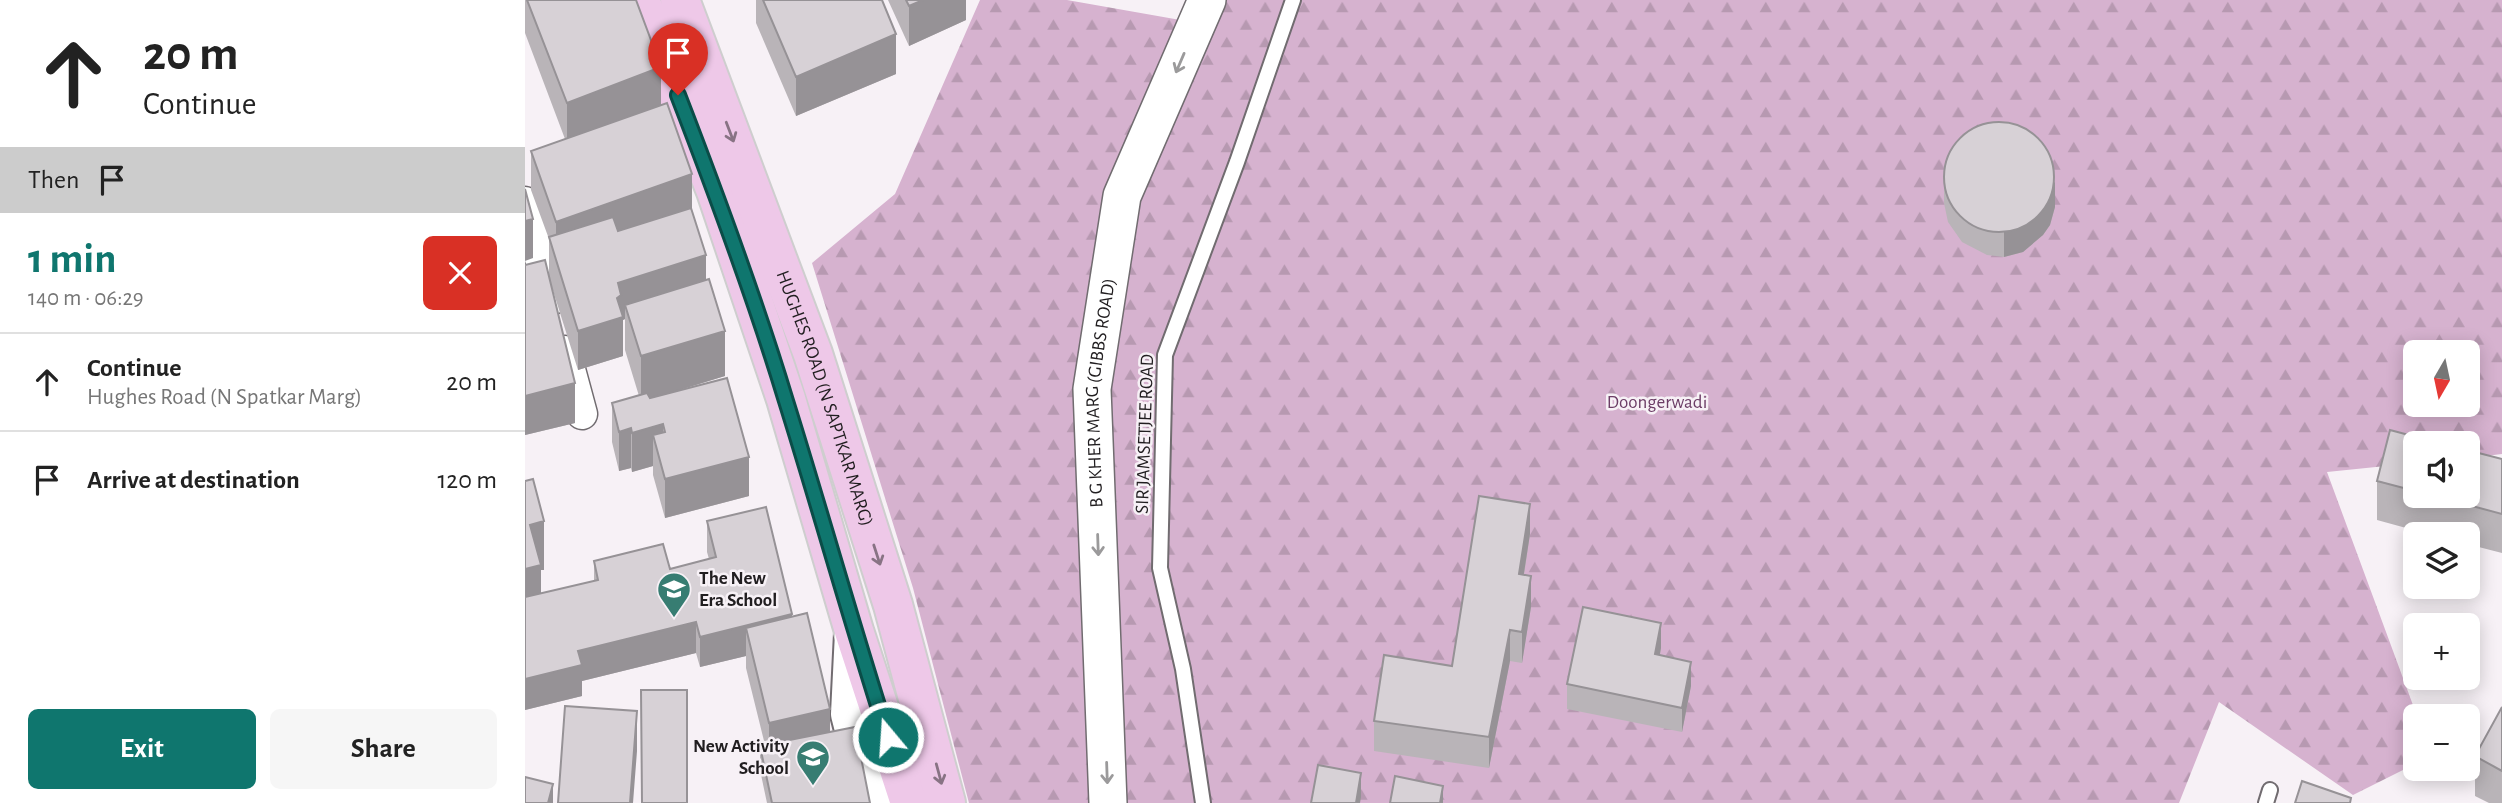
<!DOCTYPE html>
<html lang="en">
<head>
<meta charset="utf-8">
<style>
	body { margin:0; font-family:"Alegreya Sans",sans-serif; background:#f6f6f6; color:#222; height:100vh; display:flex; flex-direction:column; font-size:26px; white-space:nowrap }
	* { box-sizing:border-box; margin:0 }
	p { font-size:23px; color:#767676 }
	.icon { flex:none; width:38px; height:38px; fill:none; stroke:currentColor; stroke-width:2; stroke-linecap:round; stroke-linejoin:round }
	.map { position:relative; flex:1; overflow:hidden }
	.drawer { display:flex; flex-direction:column; background:#fff; width:525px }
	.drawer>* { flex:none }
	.top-card { background:#fff; color:#222; overflow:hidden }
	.needle { width:46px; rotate:189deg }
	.tools { position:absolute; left:1878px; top:340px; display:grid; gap:14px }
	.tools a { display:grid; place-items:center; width:77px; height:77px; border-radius:10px; background:#fff; box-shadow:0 4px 18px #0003; font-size:35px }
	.pin { position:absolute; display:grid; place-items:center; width:60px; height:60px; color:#fff; margin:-72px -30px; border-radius:50% 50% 50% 0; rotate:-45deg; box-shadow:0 0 7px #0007 }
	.pin .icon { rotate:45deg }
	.me { position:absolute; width:77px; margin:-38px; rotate:342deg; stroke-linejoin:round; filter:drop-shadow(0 0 5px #0008) }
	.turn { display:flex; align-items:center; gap:24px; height:147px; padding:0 28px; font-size:32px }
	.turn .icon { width:91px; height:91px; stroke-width:2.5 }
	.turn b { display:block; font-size:49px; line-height:60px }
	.then { display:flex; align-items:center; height:66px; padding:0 28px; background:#0003; gap:14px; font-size:26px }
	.round { display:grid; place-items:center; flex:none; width:74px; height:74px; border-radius:10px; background:#f6f6f6 }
	.headline { display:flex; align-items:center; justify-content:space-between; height:119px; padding:0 28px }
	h1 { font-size:42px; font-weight:700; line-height:52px; color:#0f766e }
	.action { display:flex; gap:14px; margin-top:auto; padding:14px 28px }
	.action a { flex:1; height:80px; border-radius:10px; background:#0f766e; color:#fff; font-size:28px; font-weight:700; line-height:80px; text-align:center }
	.action a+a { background:#f6f6f6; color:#222 }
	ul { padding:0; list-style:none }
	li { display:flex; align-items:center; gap:21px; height:98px; padding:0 28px; border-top:2px solid #e0e0e0 }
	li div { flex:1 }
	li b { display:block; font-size:26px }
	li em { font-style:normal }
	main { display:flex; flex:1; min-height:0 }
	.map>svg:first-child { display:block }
	.forest { fill:url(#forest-firs); fill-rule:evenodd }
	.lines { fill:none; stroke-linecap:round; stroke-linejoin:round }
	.service-casing { stroke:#716c70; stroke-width:18 }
	.minor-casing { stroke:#716c70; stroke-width:33 }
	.tertiary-casing { stroke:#716c70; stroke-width:40 }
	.secondary-casing { stroke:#716c70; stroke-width:42 }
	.primary-casing { stroke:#cecece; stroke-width:42 }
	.service { stroke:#fff; stroke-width:14 }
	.minor { stroke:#fff; stroke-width:30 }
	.tertiary { stroke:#fff; stroke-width:37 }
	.secondary { stroke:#fff; stroke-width:38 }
	.primary { stroke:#eec8e8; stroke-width:38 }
	.wall { fill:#b9b4b8 }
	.shaded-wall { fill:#969296 }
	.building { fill:#d7d1d6; stroke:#969296; stroke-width:2 }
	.oneway { stroke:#9b9a9b }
	.oneway2 { stroke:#887384 }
	.route-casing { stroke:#0a4d48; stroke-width:18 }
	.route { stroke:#0f766e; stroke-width:12 }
	.labels { text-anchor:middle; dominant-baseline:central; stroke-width:5; stroke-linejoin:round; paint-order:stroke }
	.street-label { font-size:19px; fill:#211e20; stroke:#f7f1f6 }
	.park-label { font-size:19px; fill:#6c3d66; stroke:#f7f1f6 }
	.poi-label { font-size:19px; font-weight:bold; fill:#211e20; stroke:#f7f1f6; text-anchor:start }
</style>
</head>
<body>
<main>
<section class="drawer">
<div class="top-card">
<div class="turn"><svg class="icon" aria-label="ahead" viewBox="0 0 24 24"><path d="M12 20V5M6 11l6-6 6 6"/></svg><div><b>20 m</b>Continue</div></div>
<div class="then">Then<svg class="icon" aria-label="arrive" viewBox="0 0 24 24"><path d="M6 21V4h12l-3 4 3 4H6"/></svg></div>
</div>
<div class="headline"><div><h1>1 min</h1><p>140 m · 06:29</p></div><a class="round" style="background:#d93025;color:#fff"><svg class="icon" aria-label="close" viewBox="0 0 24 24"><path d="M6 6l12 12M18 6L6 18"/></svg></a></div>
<ul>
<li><svg class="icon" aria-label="ahead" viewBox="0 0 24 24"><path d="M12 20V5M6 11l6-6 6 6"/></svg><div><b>Continue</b><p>Hughes Road (N Spatkar Marg)</p></div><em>20 m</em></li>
<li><svg class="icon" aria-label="arrive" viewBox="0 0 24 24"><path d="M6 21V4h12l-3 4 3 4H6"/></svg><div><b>Arrive at destination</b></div><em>120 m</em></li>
</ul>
<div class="action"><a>Exit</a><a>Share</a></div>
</section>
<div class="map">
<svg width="1977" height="803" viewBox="0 0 1977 803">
	<defs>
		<pattern id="forest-firs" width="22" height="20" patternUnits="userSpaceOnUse" patternTransform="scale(1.75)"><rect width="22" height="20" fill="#d6b2cf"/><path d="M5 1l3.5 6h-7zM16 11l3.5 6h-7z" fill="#b799b1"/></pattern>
	</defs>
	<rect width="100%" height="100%" fill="#f7f1f6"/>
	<path class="forest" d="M 455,0 L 542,0 L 678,24 L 690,0 L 1977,0 L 1977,454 L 1943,458 L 1942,443 L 1890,443 L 1890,463 L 1802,472 L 1892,716 L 1890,716 L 1890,764 L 1828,795 L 1694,702 L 1654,803 L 444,803 L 388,588 L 287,263 L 370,194 ZM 1890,352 L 1942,352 L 1942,404 L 1890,404 Z"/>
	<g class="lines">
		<g class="service-casing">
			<path id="service" d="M 678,803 L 658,669 L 635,568 L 640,355 L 712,162 L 768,0
				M 1741,803 L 1745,790"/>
		</g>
		<g class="minor-casing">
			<path id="minor" d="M 0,202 L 26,300
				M 40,351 L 57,414"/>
		</g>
		<g class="tertiary-casing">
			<g id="tertiary">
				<path id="s1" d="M 583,803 L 567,389 L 597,196 L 682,0"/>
			</g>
		</g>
		<g class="secondary-casing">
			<path id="secondary" d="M 329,633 L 325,714 L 348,803"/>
		</g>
		<g class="primary-casing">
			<g id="primary">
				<path d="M 115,0 L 191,191 L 261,399 L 329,631 L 385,803"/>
				<path id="s2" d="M 155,0 L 288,354 L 368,605 L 421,803"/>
			</g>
		</g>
		<use href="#service" class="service"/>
		<use href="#minor" class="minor"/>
		<use href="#tertiary" class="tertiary"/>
		<use href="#secondary" class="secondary"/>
		<use href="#primary" class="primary"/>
	</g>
	<path class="wall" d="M 0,0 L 111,0 L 136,105 L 167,210 L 200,376 L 137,395 L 224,496 L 140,518 L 128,475 L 128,466 L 107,472 L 106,468 L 94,471 L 87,442 L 87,403 L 114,396 L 100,350 L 100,319 L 98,320 L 98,356 L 53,370 L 24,278 L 50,423 L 0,435 L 0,265 L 24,275 L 24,239 L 6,190 L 6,151 L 40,139 L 0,33 Z
		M 231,0 L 357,0 L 371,74 L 271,116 L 231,23 Z
		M 363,0 L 441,0 L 441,20 L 384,46 Z
		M 1419,179 L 1530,207 L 1525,225 L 1518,235 L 1498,252 L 1479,257 L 1462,255 L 1437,242 L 1423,222 L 1419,203 Z
		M 1890,443 L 1890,495 L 1942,495 L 1977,459 L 1977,553 L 1942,544 L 1942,534 L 1903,534 L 1852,520 L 1852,481 Z
		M 0,481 L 19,570 L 16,570 L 16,593 L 69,581 L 69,561 L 145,569 L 184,559 L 182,552 L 182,521 L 267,617 L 305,732 L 345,803 L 242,803 L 235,770 L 235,746 L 240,745 L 221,668 L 221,656 L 175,667 L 171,653 L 57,681 L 57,696 L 0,710 Z
		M 1005,534 L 999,575 L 1006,607 L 997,663 L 985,661 L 964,768 L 849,751 L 849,721 L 927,666 Z
		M 1136,648 L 1135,655 L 1166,686 L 1157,732 L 1042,709 L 1042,684 Z
		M 1977,707 L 1977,803 L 1964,803 L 1950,796 L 1950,756 Z"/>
	<path class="shaded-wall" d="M 398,0 L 441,0 L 441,20 L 384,46 L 384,6 Z
		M 371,34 L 371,74 L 271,116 L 271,77 Z
		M 136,67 L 136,106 L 42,142 L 42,103 Z
		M 167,174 L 167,213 L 31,261 L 31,222 Z
		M 1530,182 L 1530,207 L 1525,225 L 1518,235 L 1498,252 L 1479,257 L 1479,232 Z
		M 8,219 L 8,258 L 0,261 L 0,221 Z
		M 181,255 L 181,295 L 100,305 L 100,319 L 98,320 L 98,356 L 53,370 L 53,331 L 93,283 Z
		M 200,331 L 200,376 L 116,402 L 116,356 Z
		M 50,383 L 50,423 L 0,435 L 0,396 Z
		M 138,424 L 138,464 L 128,435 L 128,466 L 107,472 L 107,433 Z
		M 106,428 L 106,468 L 94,471 L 94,432 Z
		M 224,457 L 224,496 L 140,518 L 140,479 Z
		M 1005,504 L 1005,534 L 994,605 L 994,574 Z
		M 19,521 L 19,570 L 16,570 L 16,614 L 0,618 L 0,569 L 5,525 Z
		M 1006,576 L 1006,607 L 997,663 L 997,632 Z
		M 267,614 L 267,644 L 221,628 L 221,656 L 175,667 L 175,637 Z
		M 171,622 L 171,653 L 57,681 L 57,696 L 0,710 L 0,679 L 53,651 Z
		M 1136,623 L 1136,648 L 1130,679 L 1130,654 Z
		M 985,630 L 985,661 L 964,768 L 964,737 Z
		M 1166,662 L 1166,686 L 1157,732 L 1157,708 Z
		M 305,709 L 305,748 L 244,763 L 244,723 Z
		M 112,711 L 112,751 L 108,803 L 105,803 Z
		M 836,773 L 836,797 L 835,803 L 831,803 Z
		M 28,784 L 28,803 L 23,803 Z
		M 918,786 L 918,803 L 915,803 Z"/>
	<path class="building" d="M 2,0 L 111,0 L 136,67 L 42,103 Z
		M 238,0 L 357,0 L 371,34 L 271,77 Z
		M 381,0 L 398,0 L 384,6 Z
		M 142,103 L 167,174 L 31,222 L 6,151 Z
		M1419 177a55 55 0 1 1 110 0a55 55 0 1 1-110 0Z
		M 0,189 L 8,219 L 0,221 Z
		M 166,208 L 181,255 L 93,283 L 96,295 L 92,298 L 98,317 L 53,331 L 24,237 L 88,217 L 93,231 Z
		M 20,260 L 50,383 L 0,396 L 0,265 Z
		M 184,279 L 200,331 L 116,356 L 100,305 Z
		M 202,378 L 224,457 L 140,479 L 128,435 L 140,432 L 138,424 L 107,433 L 106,428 L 94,432 L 87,403 L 122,393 L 125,398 Z
		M 1865,430 L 1914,443 L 1890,443 L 1890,491 L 1852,481 Z
		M 1942,450 L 1977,459 L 1977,514 L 1906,495 L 1942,495 Z
		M 8,479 L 19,521 L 5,525 L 16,565 L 0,569 L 0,481 Z
		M 954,496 L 1005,504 L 994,574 L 1006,576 L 997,632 L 985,630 L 964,737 L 849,721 L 859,655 L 927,666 Z
		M 241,507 L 267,614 L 175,637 L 171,622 L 53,651 L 57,665 L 0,679 L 0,597 L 73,580 L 69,561 L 138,544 L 145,569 L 191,557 L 182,521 Z
		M 1058,607 L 1136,623 L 1130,654 L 1166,662 L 1157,708 L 1042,684 Z
		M 282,613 L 305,709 L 244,723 L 221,628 Z
		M 116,690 L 162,690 L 162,803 L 117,803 Z
		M 40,706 L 112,711 L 105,803 L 33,803 Z
		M 1977,707 L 1977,771 L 1950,756 Z
		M 330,727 L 345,803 L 247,803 L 235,746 Z
		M 793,765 L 836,773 L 831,803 L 786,803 Z
		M 870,776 L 918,786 L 915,803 L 865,803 Z
		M 0,777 L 28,784 L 23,803 L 0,803 Z
		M 1777,781 L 1826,798 L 1825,803 L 1770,803 Z"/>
	<defs><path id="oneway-shaft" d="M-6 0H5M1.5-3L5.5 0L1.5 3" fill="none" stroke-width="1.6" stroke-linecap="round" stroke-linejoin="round" transform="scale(1.75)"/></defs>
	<g class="oneway">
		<use href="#oneway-shaft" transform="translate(655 63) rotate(113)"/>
		<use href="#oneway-shaft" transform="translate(573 545) rotate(88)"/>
		<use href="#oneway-shaft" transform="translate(582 773) rotate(88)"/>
	</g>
	<g class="oneway2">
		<use href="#oneway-shaft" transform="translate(205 132) rotate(69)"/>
		<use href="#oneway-shaft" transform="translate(352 555) rotate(72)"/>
		<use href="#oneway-shaft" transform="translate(414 774) rotate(75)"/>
	</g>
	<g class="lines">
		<g class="route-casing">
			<path id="route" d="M 153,95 C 192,196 230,298 261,401 C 296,513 327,625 363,737"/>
		</g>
		<use href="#route" class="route"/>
	</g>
	<defs>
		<g id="school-pin" transform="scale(1.75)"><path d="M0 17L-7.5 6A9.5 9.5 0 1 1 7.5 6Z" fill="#377d72" stroke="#f7f1f6"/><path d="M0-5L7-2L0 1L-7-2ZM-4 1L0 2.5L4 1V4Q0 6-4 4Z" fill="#fff"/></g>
	</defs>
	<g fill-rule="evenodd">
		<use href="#school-pin" x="149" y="589"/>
		<use href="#school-pin" x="288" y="757"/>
	</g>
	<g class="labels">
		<g class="street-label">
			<text stroke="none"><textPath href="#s1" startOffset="411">B G KHER MARG (GIBBS ROAD)</textPath></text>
			<text stroke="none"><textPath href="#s2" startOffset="424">HUGHES ROAD (N SAPTKAR MARG)</textPath></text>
			<text transform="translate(620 434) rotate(-88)">SIR JAMSETJEE ROAD</text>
		</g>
		<g class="park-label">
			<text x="1132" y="402">Doongerwadi</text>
		</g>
		<g class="poi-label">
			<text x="174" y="578">The New<tspan x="174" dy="22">Era School</tspan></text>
			<text x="264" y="746" text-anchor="end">New Activity<tspan x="264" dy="22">School</tspan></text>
		</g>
	</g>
</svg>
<div class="tools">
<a><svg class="needle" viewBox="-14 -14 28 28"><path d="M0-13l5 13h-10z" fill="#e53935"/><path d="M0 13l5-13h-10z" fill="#767676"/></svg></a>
<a><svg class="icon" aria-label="sound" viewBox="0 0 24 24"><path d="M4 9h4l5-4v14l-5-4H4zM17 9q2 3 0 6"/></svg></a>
<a><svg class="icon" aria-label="layers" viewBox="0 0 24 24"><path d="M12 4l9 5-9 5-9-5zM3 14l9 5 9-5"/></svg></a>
<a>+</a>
<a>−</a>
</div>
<div class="pin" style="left:153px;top:95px;background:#d93025"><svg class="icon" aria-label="arrive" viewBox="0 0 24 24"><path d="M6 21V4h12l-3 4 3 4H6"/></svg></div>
<svg class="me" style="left:363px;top:737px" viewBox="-20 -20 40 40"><circle r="17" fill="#0f766e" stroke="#fff" stroke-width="3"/><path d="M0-11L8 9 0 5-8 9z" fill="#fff"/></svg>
</div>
</main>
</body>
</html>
